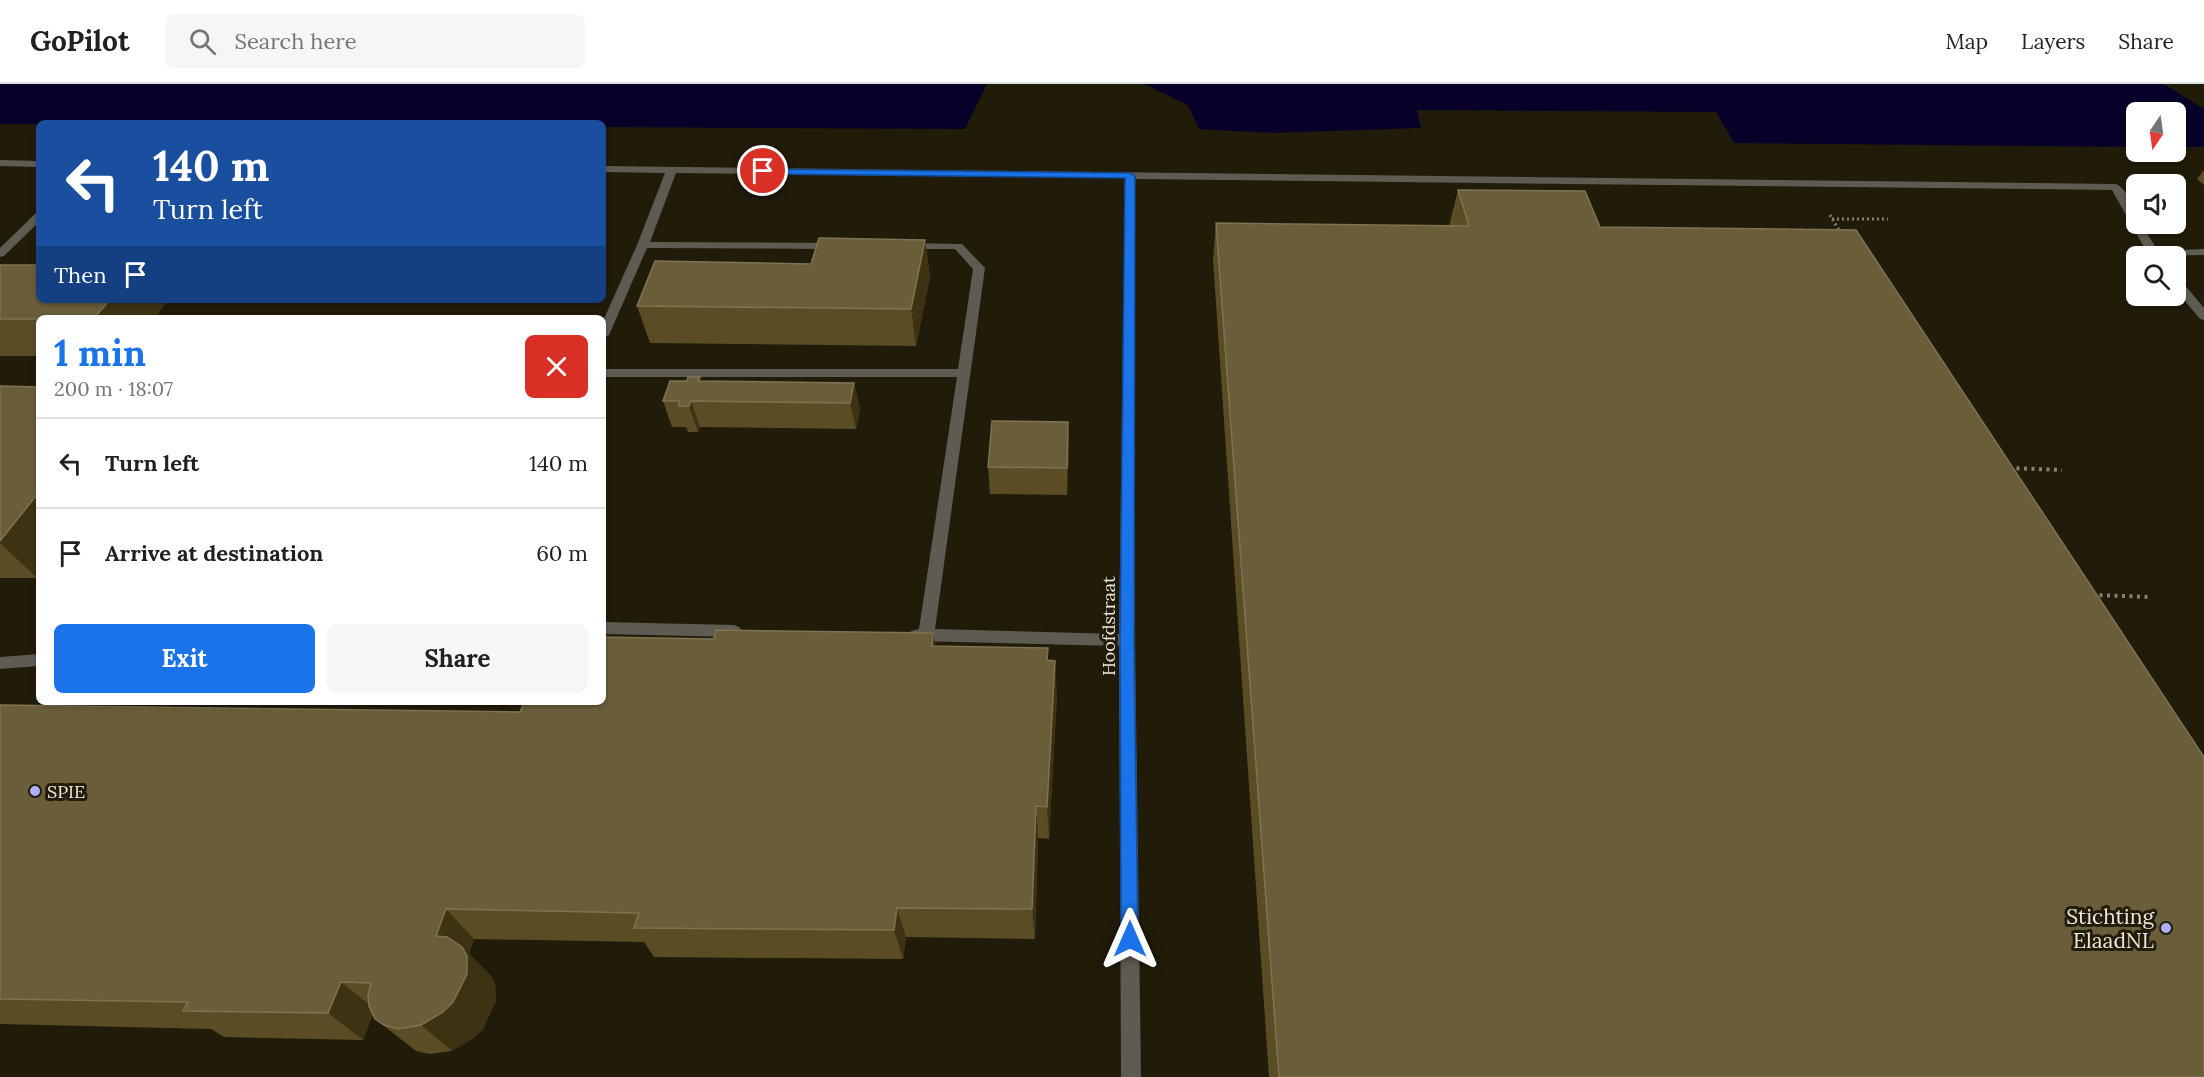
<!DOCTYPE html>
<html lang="en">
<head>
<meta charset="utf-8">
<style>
	body { margin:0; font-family:Lora,serif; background:#f6f6f6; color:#202124; height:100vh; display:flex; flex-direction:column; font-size:22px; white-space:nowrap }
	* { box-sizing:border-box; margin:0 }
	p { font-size:20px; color:#757577 }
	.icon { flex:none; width:33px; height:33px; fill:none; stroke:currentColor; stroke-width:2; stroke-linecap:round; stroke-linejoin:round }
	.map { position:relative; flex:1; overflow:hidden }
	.drawer { position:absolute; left:36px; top:231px; width:570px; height:390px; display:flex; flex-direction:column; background:#fff; border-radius:9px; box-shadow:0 2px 4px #0004 }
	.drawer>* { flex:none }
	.guide { position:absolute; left:36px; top:36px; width:570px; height:183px; border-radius:9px; box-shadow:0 2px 4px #0004; background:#1a4fa0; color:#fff; overflow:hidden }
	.needle { width:39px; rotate:193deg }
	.buttons { position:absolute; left:2126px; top:18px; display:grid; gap:12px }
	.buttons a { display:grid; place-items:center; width:60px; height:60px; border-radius:9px; background:#fff; box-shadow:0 2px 4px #0004; font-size:30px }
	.pin { position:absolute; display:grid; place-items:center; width:51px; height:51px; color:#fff; margin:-26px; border:3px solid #fff; border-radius:50%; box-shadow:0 2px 6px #0007 }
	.me { position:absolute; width:66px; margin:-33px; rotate:0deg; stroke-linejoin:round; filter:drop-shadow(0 0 4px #0008) }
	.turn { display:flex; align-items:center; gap:21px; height:126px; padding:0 18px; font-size:27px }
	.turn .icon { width:78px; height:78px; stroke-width:2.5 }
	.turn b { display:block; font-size:42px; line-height:51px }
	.then { display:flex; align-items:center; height:57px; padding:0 18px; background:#0003; gap:12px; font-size:22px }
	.round { display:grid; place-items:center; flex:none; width:63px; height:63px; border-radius:9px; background:#f6f6f6 }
	.overview { display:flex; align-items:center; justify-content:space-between; height:102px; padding:0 18px }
	h1 { font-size:36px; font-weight:800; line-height:45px; color:#1a73e8 }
	.cta { display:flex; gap:12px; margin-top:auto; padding:12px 18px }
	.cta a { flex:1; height:69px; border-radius:9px; background:#1a73e8; color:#fff; font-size:24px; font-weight:800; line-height:69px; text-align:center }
	.cta a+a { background:#f6f6f6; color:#202124 }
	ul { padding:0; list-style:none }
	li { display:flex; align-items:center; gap:18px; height:90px; padding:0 18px; border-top:2px solid #e0e0e0 }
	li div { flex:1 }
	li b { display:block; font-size:22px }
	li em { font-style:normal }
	header { display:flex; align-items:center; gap:36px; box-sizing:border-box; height:84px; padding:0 30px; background:#fff; border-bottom:2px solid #e0e0e0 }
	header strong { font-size:28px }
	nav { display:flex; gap:33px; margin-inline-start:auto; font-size:21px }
	.search { width:420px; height:54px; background:#f6f6f6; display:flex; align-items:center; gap:15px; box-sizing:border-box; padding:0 21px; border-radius:9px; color:#757577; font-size:22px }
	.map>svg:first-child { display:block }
	.water { fill:#080028 }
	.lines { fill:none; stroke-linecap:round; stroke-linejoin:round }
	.path-far1 { stroke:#868173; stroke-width:3; stroke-dasharray:2 3; stroke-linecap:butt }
	.path { stroke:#868173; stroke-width:4; stroke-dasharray:3 4.5; stroke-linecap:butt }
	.minor { fill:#5e5b53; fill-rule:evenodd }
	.wall { fill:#5a4d25 }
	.shaded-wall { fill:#3d3212 }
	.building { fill:#6a5d39; stroke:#7e7352; stroke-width:1.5 }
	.route { fill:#1a73e8; stroke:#114b97; stroke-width:1.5 }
	.poi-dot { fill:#afaefa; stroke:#211b0a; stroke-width:2 }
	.labels { text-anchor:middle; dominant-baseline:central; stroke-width:6; stroke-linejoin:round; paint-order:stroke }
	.street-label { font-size:18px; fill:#ece8dd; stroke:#211b0a }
	.poi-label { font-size:18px; fill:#ece8dd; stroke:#211b0a; text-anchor:start }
	.near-poi-label { font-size:21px; fill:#ece8dd; stroke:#211b0a; text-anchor:end }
</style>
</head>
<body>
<header>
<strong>GoPilot</strong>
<div class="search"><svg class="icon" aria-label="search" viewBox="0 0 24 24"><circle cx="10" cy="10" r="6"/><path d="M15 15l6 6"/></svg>Search here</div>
<nav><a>Map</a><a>Layers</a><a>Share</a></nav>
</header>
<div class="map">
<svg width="2204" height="993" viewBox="0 0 2204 993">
	<rect width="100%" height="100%" fill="#211b0a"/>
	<path class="water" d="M 0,0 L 987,0 L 965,45 L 603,43 L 603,39 L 0,40 Z
		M 1144,0 L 2164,0 L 2204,25 L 2204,63 L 2175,63 L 2175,28 L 2136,28 L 2136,63 L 1734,59 L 1716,28 L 1417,26 L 1421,44 L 1272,49 L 1199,45 L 1188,21 Z"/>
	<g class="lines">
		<path class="path-far1" d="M 1830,131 L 1840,148
			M 1832,135 L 1888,135"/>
		<path class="path" d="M 2009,384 L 2062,386
			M 2092,511 L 2151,513"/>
		<path class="minor" d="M 0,76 L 39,77 L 39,83 L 0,82 Z
			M 603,82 L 2116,100 C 2128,105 2136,127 2136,140 L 2141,140 L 2158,167 L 2204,165 L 2204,171 L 2149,172 L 2112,106 L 1135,95 L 1135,556 L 1141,993 L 1121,993 L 1119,562 L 917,557 L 911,555 L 909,551 L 911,547 L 919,545 L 957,293 L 603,293 L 603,285 L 958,285 L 973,185 L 955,165 L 906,165 L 900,162 L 906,159 L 962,160 L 985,184 L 935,545 L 1119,550 L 1125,94 L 676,89 L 650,158 L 837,159 L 843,162 L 837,165 L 647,164 L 609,251 L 603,255 L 603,237 L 637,161 L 665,89 L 603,88 Z
			M 39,129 L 39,138 L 4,172 L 0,173 L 0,164 L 35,130 Z
			M 2175,193 L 2179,194 L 2204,224 L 2204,236 L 2200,235 L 2175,205 Z
			M 603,538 L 734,541 L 739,543 L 742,547 L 739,551 L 734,553 L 603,550 Z
			M 39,570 L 39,582 L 0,585 L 0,573 Z"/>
	</g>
	<path class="wall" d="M 2204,86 L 2204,101 L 2197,95 Z
		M 1458,106 L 1600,143 L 2204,993 L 1269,993 L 1213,176 L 1216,139 L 1449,142 Z
		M 925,156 L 930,193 L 916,262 L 650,259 L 637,222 L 811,180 Z
		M 0,181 L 166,219 L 154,234 L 39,234 L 39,272 L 0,272 Z
		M 700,293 L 701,297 L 854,299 L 860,326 L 856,345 L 700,343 L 698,348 L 688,348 L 686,343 L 672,343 L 663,317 L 687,297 Z
		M 0,302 L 39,303 L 39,491 L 37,494 L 0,494 Z
		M 1068,338 L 1069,365 L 1067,411 L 990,410 L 988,383 Z
		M 936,562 L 1049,576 L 1057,611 L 1049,755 L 1038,754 L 1035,855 L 906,853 L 903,875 L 654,873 L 644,858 L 474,855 L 469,870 L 490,891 L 495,900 L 496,917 L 483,945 L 472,955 L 452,967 L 430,970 L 416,967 L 375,935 L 373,930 L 363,956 L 224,953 L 211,945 L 0,940 L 0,621 L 520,628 Z"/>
	<path class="shaded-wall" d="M 925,156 L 930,193 L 916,262 L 911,225 Z
		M 110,216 L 164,216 L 166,219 L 154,234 L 94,234 Z
		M 854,299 L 860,326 L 856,345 L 850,319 Z
		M 691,317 L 700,343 L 698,348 L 689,322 Z
		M 1068,338 L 1069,365 L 1067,411 L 1067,384 Z
		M 39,408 L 39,491 L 37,494 L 0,459 L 0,457 Z
		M 933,549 L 940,584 L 932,562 Z
		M 1055,577 L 1057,611 L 1049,755 L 1047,723 Z
		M 1036,722 L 1038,754 L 1035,855 L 1032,825 Z
		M 897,824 L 906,853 L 903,875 L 894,846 Z
		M 446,825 L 474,855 L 469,870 L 490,891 L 495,900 L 496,917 L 483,945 L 472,955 L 452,967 L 421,941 L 436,852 Z
		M 341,898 L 375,925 L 363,956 L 328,929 Z"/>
	<path class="building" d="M 1458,106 L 1585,107 L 1600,143 L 1856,146 L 2204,673 L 2204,993 L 1279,993 L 1216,139 L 1469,142 Z
		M 819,154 L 925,156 L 911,225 L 637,222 L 655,177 L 811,180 Z
		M 0,181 L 39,181 L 39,216 L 110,216 L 94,234 L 39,234 L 39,235 L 0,235 Z
		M 688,293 L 700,293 L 698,297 L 854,299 L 850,319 L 691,317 L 689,322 L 679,322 L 680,317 L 663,317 L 670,297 L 687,297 Z
		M 0,302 L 39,303 L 39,408 L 0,457 Z
		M 992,337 L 1068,338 L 1067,384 L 988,383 Z
		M 716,546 L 933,549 L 932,562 L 1048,564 L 1047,576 L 1055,577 L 1047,723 L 1036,722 L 1032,825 L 897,824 L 894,846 L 634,844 L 639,829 L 446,825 L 436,852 L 447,853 L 462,863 L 467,872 L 467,890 L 453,918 L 443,928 L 421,941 L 398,945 L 384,941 L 375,935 L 369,922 L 368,911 L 371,899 L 341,898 L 328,929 L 183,927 L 188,918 L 0,915 L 0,621 L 520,628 L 524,618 L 603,618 L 603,553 L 714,555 Z"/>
	<path class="route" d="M 760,85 L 1130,89 L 1135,92 L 1134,556 L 1138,855 L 1136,861 L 1130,863 L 1124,861 L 1121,855 L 1120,556 L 1125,94 L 763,90 L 760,89 Z"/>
	<g class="poi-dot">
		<circle cx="35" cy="707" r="6"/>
		<circle cx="2166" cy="844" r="6"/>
	</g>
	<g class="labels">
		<g class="street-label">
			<text transform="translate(1108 542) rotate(-90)">Hoofdstraat</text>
		</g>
		<g class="poi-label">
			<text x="47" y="707">SPIE</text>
		</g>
		<g class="near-poi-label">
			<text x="2154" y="832">Stichting<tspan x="2154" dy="24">ElaadNL</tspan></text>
		</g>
	</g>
</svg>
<div class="buttons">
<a><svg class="needle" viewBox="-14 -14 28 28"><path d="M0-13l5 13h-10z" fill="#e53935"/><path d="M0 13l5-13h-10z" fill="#757577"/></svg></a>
<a><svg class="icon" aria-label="sound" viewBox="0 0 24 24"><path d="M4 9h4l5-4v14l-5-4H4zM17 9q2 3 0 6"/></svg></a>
<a><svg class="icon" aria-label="search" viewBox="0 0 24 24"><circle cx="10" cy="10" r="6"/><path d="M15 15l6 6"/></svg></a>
</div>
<div class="pin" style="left:763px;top:87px;background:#d93025"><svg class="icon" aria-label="arrive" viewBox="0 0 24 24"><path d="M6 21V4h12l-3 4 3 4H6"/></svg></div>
<svg class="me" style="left:1130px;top:855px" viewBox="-20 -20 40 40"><path d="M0-17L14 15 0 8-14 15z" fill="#1a73e8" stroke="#fff" stroke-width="4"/></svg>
<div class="guide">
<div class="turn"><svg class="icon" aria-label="left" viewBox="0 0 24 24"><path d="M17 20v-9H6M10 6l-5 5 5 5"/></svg><div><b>140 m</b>Turn left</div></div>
<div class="then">Then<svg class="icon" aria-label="arrive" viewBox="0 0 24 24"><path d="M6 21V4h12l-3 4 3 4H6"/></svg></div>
</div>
<section class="drawer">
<div class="overview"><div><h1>1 min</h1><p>200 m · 18:07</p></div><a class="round" style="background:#d93025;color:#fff"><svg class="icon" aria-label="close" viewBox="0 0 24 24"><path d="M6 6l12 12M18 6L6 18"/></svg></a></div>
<ul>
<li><svg class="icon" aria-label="left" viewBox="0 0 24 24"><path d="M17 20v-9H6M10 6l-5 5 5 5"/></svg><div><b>Turn left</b></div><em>140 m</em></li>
<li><svg class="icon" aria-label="arrive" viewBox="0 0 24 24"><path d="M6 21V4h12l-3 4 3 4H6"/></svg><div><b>Arrive at destination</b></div><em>60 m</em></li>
</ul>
<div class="cta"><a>Exit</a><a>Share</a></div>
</section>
</div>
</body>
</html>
